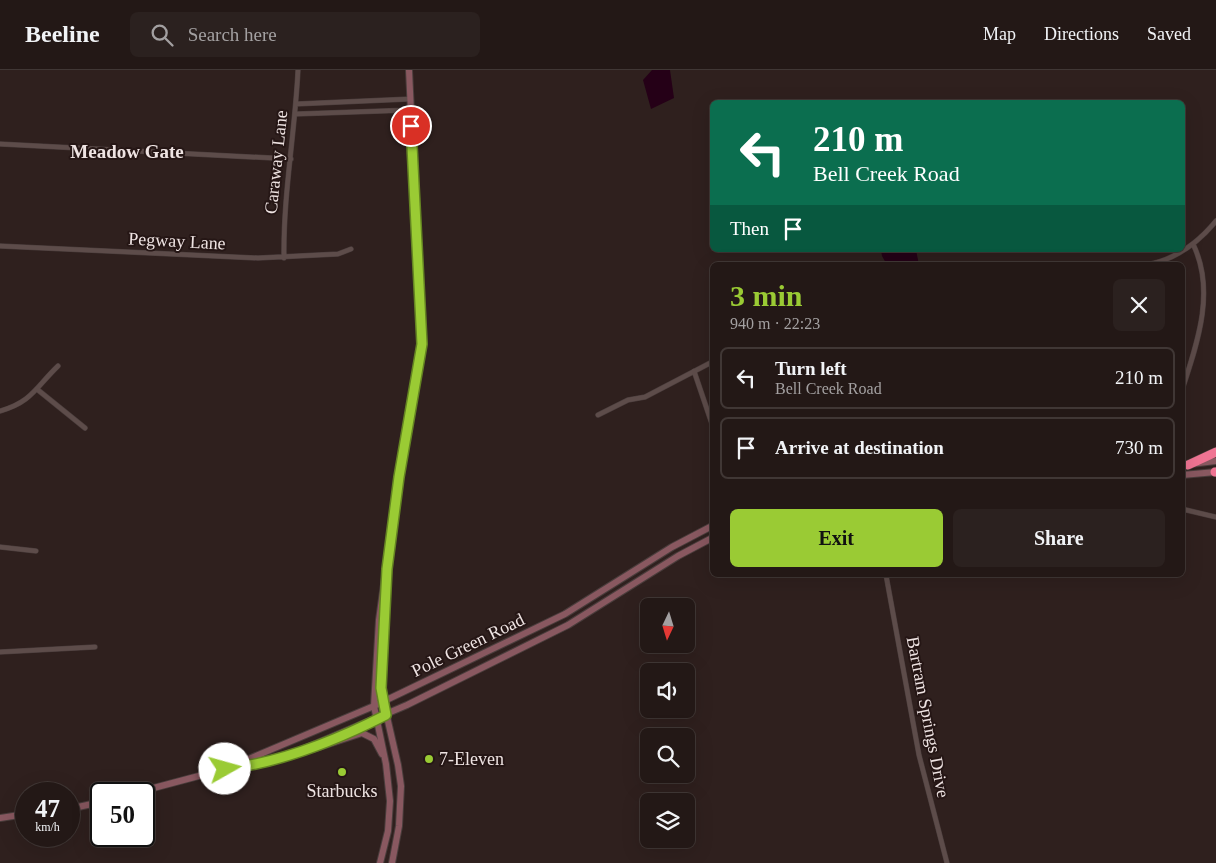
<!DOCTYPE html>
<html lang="en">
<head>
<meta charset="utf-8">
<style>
	body { margin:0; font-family:Georgia,serif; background:#2b211f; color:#f1f3f6; height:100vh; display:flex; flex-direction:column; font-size:19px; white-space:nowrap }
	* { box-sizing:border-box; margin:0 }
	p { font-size:16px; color:#a3a0a1 }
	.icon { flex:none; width:28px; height:28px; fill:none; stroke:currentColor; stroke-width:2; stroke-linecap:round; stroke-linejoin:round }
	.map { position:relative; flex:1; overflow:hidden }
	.side { position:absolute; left:710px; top:192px; width:475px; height:315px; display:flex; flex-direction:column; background:#231816; border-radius:8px; box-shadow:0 5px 20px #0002,0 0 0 1px #403735 }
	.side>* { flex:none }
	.banner { position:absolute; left:710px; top:30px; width:475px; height:152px; border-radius:8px; box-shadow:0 5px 20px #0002,0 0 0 1px #403735; background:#0b6e4f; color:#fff; overflow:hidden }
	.needle { width:32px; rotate:184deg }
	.controls { position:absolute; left:640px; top:528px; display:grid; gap:10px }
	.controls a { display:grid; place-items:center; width:55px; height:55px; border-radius:8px; background:#231816; box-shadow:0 5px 20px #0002,0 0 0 1px #403735; font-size:25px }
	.speed { position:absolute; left:15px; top:712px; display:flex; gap:10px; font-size:25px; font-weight:700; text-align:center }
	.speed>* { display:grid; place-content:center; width:65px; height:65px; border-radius:50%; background:#231816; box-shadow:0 5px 20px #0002,0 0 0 1px #403735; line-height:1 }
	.speed small { font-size:12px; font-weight:400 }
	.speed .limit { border:2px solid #111; border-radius:8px; background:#fff; color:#111 }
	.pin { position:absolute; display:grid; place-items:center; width:42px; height:42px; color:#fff; margin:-21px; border:2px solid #fff; border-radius:50%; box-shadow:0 1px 5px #0007 }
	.me { position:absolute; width:55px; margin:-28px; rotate:83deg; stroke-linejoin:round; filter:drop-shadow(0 0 4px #0008) }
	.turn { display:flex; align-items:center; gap:18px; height:105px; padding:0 20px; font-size:22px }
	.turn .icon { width:65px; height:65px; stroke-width:2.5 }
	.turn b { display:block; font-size:35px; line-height:42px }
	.then { display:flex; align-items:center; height:48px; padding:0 20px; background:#0003; gap:10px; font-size:19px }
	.round { display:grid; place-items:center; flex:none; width:52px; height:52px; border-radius:8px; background:#2b211f }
	.head { display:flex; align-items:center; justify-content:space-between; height:85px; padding:0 20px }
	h1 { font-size:30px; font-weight:800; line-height:38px; color:#9acb34 }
	.primary-button { display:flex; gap:10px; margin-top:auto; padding:10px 20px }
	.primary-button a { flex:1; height:58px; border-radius:8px; background:#9acb34; color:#111; font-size:20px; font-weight:800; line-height:58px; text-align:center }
	.primary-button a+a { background:#2b211f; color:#f1f3f6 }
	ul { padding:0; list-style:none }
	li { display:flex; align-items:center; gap:15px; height:62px; margin:0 10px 8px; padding:0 10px; border:2px solid #403735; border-radius:8px }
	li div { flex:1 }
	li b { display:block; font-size:19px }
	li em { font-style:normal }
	header { display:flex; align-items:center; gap:30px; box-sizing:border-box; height:70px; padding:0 25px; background:#231816; border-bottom:1px solid #403735 }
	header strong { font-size:24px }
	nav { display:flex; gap:28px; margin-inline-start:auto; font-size:18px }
	.search { width:350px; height:45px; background:#2b211f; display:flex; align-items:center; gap:12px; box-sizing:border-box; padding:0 18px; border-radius:8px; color:#a3a0a1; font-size:19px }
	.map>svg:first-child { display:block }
	.water { fill:#250017 }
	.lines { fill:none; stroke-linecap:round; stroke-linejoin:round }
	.street-casing { stroke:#4a3d3c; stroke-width:5.5 }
	.secondary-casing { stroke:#4a3d3c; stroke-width:8 }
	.highway-casing { stroke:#4a3d3c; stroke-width:10 }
	.street { stroke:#5d4c4a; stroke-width:4.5 }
	.secondary { stroke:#895860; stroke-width:6 }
	.highway { stroke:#f07493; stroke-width:9 }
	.route-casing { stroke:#648422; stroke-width:12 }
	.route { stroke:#9acb34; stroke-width:9 }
	.poi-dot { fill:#9acb34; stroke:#251615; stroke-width:2 }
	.labels { text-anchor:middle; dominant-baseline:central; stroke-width:4; stroke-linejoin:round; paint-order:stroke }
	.street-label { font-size:18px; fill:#eee3e2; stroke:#251615 }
	.poi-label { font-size:18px; fill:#eee3e2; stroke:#251615; text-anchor:start }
	.neighbourhood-label { font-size:19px; font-weight:bold; fill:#eee3e2; stroke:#251615 }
</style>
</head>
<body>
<header>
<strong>Beeline</strong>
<div class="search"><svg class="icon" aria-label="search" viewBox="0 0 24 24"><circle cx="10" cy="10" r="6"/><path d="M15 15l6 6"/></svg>Search here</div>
<nav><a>Map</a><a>Directions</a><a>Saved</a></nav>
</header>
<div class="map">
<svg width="1216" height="793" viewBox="0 0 1216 793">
	<rect width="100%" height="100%" fill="#2f201e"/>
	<path class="water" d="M 652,0 L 670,0 L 674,28 L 651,39 L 643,10 Z
		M 881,180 L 916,180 L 919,195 L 887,195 L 882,186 Z"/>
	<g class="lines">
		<g class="street-casing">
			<path id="street" d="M 296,34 L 410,29
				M 296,44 L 411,40
				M 0,74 L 291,89
				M 0,176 L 258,188 L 338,184 L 351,179
				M 284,188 C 283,125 295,63 298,0
				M 1146,195 C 1174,190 1198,173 1216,151
				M 694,301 L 712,354
				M 38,320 L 85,358
				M 1182,320 C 1197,274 1216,221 1193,174
				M 0,341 C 32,332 36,317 58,296
				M 598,345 L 628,330 L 645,327 L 712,292
				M 1182,439 L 1216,447
				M 0,477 L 36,481
				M 886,505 L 919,685 L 947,793
				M 0,582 L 95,577"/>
		</g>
		<g class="secondary-casing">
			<path id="secondary" d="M 1182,395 L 1216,391
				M 1182,405 L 1216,402
				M 387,505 L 382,625 L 398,695 L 401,716 L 399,756 L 392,793
				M 313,679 L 362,663 L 374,669 L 382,684
				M 234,698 L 292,684 L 407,635 L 568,555 L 678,486 L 712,468
				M 131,724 L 225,699 L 374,636 L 565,544 L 672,477 L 712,456
				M 69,739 L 101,732
				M 0,748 L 26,744
				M 380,793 L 388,761 L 390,731 L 386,694 L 374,636 L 379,550 L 399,407 L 422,274 L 409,0"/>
		</g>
		<g class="highway-casing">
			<path id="highway" d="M 1188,395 L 1216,382
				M 1215,402 L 1216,402"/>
		</g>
		<use href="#street" class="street"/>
		<use href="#secondary" class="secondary"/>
		<use href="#highway" class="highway"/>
	</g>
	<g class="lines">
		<g class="route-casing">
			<path id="route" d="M 225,699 C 280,693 337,670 386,645 L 381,618 L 387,499 L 399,407 L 422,274 L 411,56"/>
		</g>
		<use href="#route" class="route"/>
	</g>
	<g class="poi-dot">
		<circle cx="429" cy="689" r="5"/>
		<circle cx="342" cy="702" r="5"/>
	</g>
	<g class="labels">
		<g class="street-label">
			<text transform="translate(276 92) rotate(-84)">Caraway Lane</text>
			<text transform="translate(177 171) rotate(3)">Pegway Lane</text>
			<text transform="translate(468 575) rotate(-26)">Pole Green Road</text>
			<text transform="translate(928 647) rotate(79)">Bartram Springs Drive</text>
		</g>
		<g class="poi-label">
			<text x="439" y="689">7-Eleven</text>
			<text x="342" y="721" text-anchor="middle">Starbucks</text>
		</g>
		<g class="neighbourhood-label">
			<text x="127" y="81">Meadow Gate</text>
		</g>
	</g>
</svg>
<div class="controls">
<a><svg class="needle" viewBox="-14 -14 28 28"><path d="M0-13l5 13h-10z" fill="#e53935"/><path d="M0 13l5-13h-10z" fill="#a3a0a1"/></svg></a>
<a><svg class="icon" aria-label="sound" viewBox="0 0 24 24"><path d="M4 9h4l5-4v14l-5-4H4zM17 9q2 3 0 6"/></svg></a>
<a><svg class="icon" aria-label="search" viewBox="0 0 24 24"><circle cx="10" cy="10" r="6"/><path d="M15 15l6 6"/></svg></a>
<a><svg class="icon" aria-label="layers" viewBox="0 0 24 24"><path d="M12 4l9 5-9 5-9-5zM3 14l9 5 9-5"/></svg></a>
</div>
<div class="speed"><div>47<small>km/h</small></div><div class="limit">50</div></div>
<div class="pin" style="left:411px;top:56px;background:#d93025"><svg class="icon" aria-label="arrive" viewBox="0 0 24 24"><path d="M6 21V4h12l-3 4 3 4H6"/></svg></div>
<svg class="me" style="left:225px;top:699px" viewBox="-20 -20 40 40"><circle r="19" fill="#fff"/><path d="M0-13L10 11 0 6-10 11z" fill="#9acb34"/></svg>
<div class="banner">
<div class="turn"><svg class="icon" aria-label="left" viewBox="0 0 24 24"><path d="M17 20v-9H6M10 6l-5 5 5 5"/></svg><div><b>210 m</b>Bell Creek Road</div></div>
<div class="then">Then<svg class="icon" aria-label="arrive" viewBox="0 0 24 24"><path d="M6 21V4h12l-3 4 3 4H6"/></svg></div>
</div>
<section class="side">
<div class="head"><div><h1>3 min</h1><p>940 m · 22:23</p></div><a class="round"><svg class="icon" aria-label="close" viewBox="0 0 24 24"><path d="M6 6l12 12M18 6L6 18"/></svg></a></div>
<ul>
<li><svg class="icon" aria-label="left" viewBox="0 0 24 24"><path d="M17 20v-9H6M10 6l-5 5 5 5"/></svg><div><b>Turn left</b><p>Bell Creek Road</p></div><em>210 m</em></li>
<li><svg class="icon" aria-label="arrive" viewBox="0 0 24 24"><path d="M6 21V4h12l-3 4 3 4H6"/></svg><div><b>Arrive at destination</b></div><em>730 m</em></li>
</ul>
<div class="primary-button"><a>Exit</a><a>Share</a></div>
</section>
</div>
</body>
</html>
